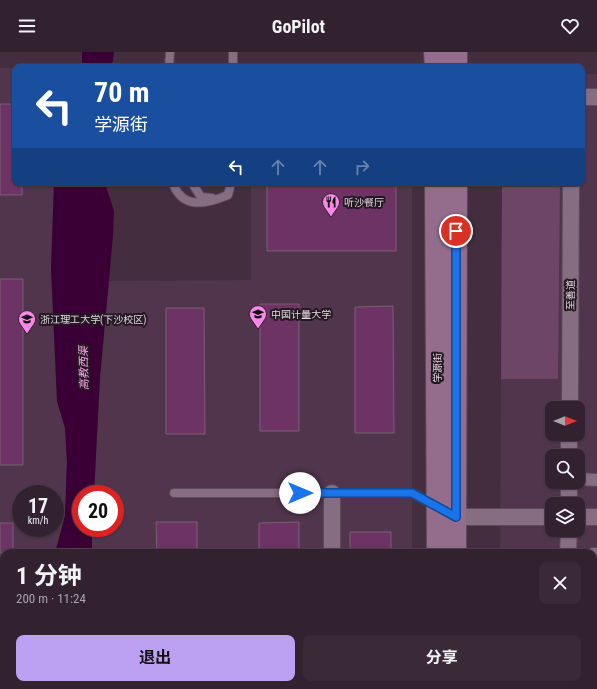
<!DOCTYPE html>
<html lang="zh">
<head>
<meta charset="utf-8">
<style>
	body { margin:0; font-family:"Roboto Condensed","Noto Sans SC",sans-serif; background:#3a2a37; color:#f1f3f6; height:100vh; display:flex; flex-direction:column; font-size:15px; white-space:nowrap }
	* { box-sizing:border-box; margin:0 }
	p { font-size:13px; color:#a8a4aa }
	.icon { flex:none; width:22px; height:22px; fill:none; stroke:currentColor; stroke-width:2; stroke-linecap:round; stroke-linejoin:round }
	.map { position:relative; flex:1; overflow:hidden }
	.details { position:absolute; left:0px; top:497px; width:597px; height:140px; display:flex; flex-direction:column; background:#32222f; border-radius:12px 12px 0 0; box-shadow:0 1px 3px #0004,0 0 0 1px #4d3f4b }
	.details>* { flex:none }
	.hud { position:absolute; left:12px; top:12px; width:573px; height:122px; border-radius:8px; box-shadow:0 1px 3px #0004,0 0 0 1px #4d3f4b; background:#1a4fa0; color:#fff; overflow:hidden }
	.needle { width:26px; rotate:90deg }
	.controls { position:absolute; left:545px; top:349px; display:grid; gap:8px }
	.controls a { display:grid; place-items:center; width:40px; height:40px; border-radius:8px; background:#32222f; box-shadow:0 1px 3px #0004,0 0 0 1px #4d3f4b; font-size:20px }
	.speed { position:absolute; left:12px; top:433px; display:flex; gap:8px; font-size:20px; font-weight:700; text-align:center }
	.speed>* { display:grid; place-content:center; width:52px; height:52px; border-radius:50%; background:#32222f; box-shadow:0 1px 3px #0004,0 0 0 1px #4d3f4b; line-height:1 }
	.speed small { font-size:10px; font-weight:400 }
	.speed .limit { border:6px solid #d22; background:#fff; color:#111 }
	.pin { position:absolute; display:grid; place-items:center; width:34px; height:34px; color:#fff; margin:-17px; border:2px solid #fff; border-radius:50%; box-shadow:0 1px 4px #0007 }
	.me { position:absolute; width:44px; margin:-22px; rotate:90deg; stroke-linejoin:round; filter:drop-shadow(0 0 3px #0008) }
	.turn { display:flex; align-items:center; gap:14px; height:84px; padding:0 16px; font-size:18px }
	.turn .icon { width:52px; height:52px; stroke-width:2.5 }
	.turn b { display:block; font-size:28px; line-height:34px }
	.lanes { display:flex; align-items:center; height:38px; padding:0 16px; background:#0003; justify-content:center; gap:20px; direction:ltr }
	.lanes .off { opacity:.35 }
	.round { display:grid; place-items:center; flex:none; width:42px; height:42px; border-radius:8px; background:#3a2a37 }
	.overview { display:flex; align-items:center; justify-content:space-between; height:68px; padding:0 16px }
	h1 { font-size:24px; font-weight:700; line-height:30px }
	.primary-button { display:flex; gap:8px; margin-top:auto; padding:8px 16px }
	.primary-button a { flex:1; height:46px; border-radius:8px; background:#bca0f2; color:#111; font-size:16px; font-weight:700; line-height:46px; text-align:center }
	.primary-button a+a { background:#3a2a37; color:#f1f3f6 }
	header { display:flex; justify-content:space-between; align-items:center; height:52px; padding:0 16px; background:#32222f; font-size:18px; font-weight:700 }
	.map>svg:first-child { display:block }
	.built { fill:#50354c; fill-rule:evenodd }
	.green { fill:#6d4566 }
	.water { fill:#3a0035 }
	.building { fill:#6e3365; stroke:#796074 }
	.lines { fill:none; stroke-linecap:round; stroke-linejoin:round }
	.service-casing { stroke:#5d4a5a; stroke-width:10 }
	.pedestrian-casing { stroke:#5d4a5a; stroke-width:14 }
	.minor-casing { stroke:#5d4a5a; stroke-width:18 }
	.secondary-casing { stroke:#5d4a5a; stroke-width:24 }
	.service { stroke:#866d81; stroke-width:8 }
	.pedestrian { stroke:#866d81; stroke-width:12 }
	.minor { stroke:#866d81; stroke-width:16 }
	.secondary { stroke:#946d8d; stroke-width:22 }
	.route-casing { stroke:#114b97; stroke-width:10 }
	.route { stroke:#1a73e8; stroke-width:7 }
	.labels { text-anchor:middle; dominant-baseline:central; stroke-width:4; stroke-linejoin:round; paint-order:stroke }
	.poi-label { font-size:10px; fill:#e2d3df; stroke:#231921; text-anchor:start }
	.street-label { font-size:10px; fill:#e2d3df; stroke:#231921 }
	.water-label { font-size:11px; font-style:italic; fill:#fea5ef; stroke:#231921 }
</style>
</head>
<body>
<header><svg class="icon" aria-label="menu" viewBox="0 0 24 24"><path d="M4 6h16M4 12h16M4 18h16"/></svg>GoPilot<svg class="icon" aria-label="heart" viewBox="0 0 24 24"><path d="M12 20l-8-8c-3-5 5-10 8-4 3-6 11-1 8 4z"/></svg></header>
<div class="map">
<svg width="597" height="637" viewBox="0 0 597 637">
	<rect width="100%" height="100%" fill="#432d3f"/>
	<path class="built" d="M 0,16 L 15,16 L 15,131 L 54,131 L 51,216 L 57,349 L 65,376 L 67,409 L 65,464 L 55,501 L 4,501 L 4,633 L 59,633 L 60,637 L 0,637 ZM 21,442 L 55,442 L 55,476 L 21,476 Z
		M 582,22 L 597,22 L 597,637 L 500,637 L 500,633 L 593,633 L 593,501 L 500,501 L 502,131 L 582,131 ZM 552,356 L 578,356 L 578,382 L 552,382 ZM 552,404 L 578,404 L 578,430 L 552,430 ZM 552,452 L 578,452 L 578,478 L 552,478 Z
		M 251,131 L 412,131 L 412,501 L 92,501 L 92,476 L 115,476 L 115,442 L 94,442 L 100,325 L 109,229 L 251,228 Z
		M 85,633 L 412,633 L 412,637 L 85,637 Z"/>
	<path class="green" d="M 502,131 L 560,131 L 558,327 L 501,327 Z
		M 593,560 L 597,560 L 597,637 L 582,637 L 582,633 L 593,633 Z
		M 500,633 L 555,633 L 555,637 L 500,637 Z"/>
	<path class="water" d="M 82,0 L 114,0 L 112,15 L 82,15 Z
		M 54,131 L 105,131 L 114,159 L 113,184 L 100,325 L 94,442 L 81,442 L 81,476 L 92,476 L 92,501 L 55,501 L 65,464 L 67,409 L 65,376 L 57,349 L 51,216 Z
		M 59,633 L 85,633 L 85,637 L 60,637 Z"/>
	<path class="building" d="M 0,52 L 15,52 L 15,131 L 22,131 L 22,143 L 0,143 Z
		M 267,131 L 396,131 L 396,199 L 267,199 Z
		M 0,227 L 23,227 L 23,413 L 0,413 Z
		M 260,252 L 299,252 L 299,379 L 260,379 Z
		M 393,254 L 394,381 L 355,381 L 355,255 Z
		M 166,256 L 204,256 L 205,382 L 166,382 Z
		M 156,470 L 197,470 L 197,501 L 157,501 Z
		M 299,470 L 299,501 L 259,501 L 259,471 Z
		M 0,471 L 13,471 L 13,501 L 0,501 Z
		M 350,480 L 391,480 L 391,501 L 350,501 Z"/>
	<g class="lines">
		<g class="service-casing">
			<path id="service" d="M 169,15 L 170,0
				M 233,15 L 233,0
				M 173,131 C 182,158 207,152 228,143 L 231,131
				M 192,131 L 201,145 L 212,146
				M 174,441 L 412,441 L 436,454"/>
		</g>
		<g class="pedestrian-casing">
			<path id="pedestrian" d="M 578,427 L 597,428
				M 593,502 L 597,502"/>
		</g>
		<g class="minor-casing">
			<path id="minor" d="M 582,45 L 597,45
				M 570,356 L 571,131
				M 569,404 L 569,382
				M 332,441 L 332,501
				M 569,452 L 569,430
				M 456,465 L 552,465
				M 578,465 L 597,465
				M 568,501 L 569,478
				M 332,637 L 332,633
				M 567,637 L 567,633"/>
		</g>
		<g class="secondary-casing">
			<path id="secondary" d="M 435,0 L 436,15
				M 456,15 L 456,0
				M 436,131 L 438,501
				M 455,501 L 456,131
				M 439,633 L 439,637
				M 454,637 L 454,633"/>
		</g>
		<use href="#service" class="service"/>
		<use href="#pedestrian" class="pedestrian"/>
		<use href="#minor" class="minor"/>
		<use href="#secondary" class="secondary"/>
	</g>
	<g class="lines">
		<g class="route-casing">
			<path id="route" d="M 300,441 L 412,441 L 456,465 L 456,179"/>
		</g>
		<use href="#route" class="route"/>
	</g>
	<defs>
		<g id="restaurant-pin" transform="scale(0.9)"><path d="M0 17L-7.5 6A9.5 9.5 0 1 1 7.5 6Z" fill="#f987e8" stroke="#231921"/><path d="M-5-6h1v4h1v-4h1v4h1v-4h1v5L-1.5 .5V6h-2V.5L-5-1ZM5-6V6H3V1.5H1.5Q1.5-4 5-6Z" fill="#111"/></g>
		<g id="university-pin" transform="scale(0.9)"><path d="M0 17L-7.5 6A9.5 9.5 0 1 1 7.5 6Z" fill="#f987e8" stroke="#231921"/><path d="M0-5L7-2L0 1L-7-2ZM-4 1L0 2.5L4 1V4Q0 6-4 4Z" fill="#111"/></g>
	</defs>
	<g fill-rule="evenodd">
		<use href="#restaurant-pin" x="331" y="150"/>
		<use href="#university-pin" x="258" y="262"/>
		<use href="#university-pin" x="27" y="267"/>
	</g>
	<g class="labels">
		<g class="poi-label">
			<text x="344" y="150">听沙餐厅</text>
			<text x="271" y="262">中国计量大学</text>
			<text x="40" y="267">浙江理工大学(下沙校区)</text>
		</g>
		<g class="street-label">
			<text transform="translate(570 243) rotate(-90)">至善道</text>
			<text transform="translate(437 316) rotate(-90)">学源街</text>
		</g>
		<g class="water-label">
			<text transform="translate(84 316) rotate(-91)">高教西渠</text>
		</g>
	</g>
</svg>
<div class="controls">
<a><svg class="needle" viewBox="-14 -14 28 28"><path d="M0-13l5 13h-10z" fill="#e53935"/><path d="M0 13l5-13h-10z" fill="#a8a4aa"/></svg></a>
<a><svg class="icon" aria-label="search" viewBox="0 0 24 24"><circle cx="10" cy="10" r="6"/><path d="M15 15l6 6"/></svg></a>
<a><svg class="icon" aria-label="layers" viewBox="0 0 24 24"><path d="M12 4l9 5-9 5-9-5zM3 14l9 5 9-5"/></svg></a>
</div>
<div class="speed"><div>17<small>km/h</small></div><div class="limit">20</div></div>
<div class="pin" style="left:456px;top:179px;background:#d93025"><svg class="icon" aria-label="arrive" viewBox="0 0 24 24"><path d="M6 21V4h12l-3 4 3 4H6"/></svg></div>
<svg class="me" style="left:300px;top:441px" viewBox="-20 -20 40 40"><circle r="19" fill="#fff"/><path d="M0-13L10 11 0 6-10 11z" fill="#1a73e8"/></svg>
<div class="hud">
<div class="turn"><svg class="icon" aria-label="left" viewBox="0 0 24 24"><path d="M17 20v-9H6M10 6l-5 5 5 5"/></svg><div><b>70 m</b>学源街</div></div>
<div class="lanes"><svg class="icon" aria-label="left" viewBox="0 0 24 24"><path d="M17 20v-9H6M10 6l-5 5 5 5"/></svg><svg class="icon off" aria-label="ahead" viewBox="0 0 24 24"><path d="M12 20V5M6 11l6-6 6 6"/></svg><svg class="icon off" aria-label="ahead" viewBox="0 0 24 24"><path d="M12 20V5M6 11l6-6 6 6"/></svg><svg class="icon off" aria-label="right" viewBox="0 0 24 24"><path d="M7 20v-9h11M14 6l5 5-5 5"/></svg></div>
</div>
<section class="details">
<div class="overview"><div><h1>1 分钟</h1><p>200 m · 11:24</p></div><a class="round"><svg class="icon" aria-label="close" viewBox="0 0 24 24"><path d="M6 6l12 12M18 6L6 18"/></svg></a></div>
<div class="primary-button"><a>退出</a><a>分享</a></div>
</section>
</div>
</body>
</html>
